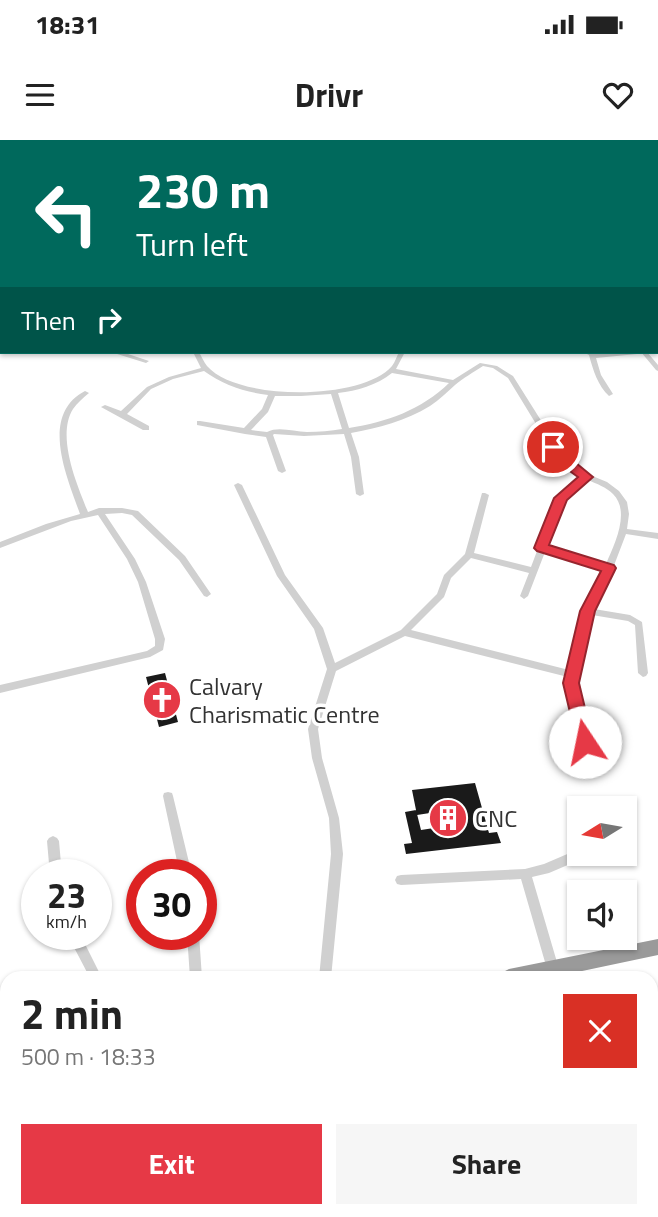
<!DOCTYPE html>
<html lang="en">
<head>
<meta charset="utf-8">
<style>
	body { margin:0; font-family:"Titillium Web",sans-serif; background:#f6f6f6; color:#222; height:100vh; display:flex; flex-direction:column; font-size:26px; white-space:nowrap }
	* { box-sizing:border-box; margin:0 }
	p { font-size:23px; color:#767676 }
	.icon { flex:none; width:38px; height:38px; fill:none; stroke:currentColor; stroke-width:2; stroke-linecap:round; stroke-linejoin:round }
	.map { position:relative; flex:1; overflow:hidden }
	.drawer { position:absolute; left:0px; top:831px; width:658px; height:247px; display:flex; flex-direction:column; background:#fff; border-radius:21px 21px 0 0; box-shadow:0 2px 5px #0004 }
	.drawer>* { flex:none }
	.guide { position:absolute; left:0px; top:0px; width:658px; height:214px; box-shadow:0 2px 5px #0004; background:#00695c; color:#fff; overflow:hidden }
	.needle { width:46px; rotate:259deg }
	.buttons { position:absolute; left:567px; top:656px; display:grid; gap:14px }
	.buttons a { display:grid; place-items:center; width:70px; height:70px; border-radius:0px; background:#fff; box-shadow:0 2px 5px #0004; font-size:35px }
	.speed { position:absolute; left:21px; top:719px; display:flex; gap:14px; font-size:35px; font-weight:700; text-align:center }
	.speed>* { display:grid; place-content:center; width:91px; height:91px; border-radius:50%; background:#fff; box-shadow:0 2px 5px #0004; line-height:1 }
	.speed small { font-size:18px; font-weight:400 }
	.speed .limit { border:10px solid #d22; background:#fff; color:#111 }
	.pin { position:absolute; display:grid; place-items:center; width:60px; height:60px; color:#fff; margin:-30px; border:4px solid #fff; border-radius:50%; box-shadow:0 2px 7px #0007 }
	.me { position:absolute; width:77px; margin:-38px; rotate:349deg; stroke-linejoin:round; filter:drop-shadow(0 0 5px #0008) }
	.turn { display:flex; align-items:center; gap:24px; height:147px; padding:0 21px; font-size:32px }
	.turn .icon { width:91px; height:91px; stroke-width:2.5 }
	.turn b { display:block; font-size:49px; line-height:60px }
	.then { display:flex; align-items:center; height:66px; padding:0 21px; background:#0003; gap:14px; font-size:26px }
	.round { display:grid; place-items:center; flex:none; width:74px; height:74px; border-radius:0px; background:#f6f6f6 }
	.overview { display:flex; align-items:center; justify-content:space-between; height:119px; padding:0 21px }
	h1 { font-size:42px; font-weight:700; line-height:52px }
	.action { display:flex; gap:14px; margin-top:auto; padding:14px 21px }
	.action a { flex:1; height:80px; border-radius:0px; background:#e63946; color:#fff; font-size:28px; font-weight:700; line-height:80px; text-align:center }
	.action a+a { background:#f6f6f6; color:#222 }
	.status { display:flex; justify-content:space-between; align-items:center; height:49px; padding:0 35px; background:#fff; direction:ltr }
	.status svg { height:19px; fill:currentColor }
	header { display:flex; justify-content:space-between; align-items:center; height:91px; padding:0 21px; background:#fff; font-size:32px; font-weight:700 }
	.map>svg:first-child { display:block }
	.building { fill:#1a1a1a }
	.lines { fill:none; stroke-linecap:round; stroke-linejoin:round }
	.minor { fill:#d0d0d0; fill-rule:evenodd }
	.highway { fill:#9a9a9a; fill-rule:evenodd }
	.route { fill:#e63946; stroke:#96252e; stroke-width:2 }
	.labels { text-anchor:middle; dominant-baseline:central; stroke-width:7; stroke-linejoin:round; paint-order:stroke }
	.poi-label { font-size:24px; fill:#333; stroke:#fff; text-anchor:start }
</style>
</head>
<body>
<div class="status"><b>18:31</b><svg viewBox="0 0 49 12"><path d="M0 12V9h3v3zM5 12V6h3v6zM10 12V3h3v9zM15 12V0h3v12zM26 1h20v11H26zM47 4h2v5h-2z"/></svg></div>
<header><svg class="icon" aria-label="menu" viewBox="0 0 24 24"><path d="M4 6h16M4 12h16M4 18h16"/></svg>Drivr<svg class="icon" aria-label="heart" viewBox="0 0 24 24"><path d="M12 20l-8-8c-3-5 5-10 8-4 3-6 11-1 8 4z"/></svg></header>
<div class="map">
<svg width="658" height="1077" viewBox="0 0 658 1077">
	<rect width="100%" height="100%" fill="#fff"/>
	<path class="building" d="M 165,533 L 178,582 L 159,587 L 146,537 Z
		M 475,643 L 489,693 L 497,692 L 501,703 L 406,714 L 404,704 L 412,703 L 405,672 L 416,670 L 421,690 L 434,688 L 430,673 L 417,675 L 412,650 Z"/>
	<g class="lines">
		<path class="minor" d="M 70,0 L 74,0 L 73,2 L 69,2 Z
			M 171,0 L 176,0 L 175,2 L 169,2 Z
			M 656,21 L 658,21 L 658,23 L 656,23 Z
			M 656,97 L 658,97 L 658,101 L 656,101 Z
			M 2,100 L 2,104 L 0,105 L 0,101 Z
			M 2,117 L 2,121 L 0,122 L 0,118 Z
			M 656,121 L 658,121 L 658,125 L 656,125 Z
			M 0,131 L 2,132 L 2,136 L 0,135 Z
			M 656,138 L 658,138 L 658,142 L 656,142 Z
			M 658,163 L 658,167 L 656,168 L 656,164 Z
			M 2,187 L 2,191 L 0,192 L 0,188 Z
			M 113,212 L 122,212 L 149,221 L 146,223 L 114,213 Z
			M 193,212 L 199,212 C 201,216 204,222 207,226 C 237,261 362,261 392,226 C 395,222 397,216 399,212 L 405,212 L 396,229 L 453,240 L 480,223 L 497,226 L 513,236 L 564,317 L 590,335 L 607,342 L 619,351 L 627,362 L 629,374 L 627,389 L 658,393 L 658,399 L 626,394 L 613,428 L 594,469 L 630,475 L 642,482 L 648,533 L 646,536 L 643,537 L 638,533 L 635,485 L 628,481 L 592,475 L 576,543 L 586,579 L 592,624 L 591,627 L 587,628 L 583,627 L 582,624 L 576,579 L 566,543 L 568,537 L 405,496 L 336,531 L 318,589 L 322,618 L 339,678 L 343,714 L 331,838 L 319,838 L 331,714 L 329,678 L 312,618 L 308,589 L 327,529 L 314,489 L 277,436 L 234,345 L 238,343 L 242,345 L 285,435 L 323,488 L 335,523 L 401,490 L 437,454 L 444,435 L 465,414 L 482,353 L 485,353 L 489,355 L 474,413 L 531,427 L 557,358 L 582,337 L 558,320 L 508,238 L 493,228 L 483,226 C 474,232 463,238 455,245 C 447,252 439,260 430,266 C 406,281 378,288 351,293 L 359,317 L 364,354 L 360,356 L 356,354 L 351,317 L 344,294 L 304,296 L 274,294 L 273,295 L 286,331 L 282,333 L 278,331 L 266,297 L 245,294 L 197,285 L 197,281 L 200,281 L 244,288 L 262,269 L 268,255 C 245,252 223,245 204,231 L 173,239 L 151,249 L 127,274 L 149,286 L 149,290 L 143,290 L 101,267 L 105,265 L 121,271 L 147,247 L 169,237 L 201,228 ZM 392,233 L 449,243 C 421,270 387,282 349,288 L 338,253 C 357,251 377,245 392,233 ZM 331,254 L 342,289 C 331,291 319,292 307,292 C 294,292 279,286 267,292 L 251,290 L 268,272 L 275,256 L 301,256 ZM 588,340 C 597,344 606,347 613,354 C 631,372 614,405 606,424 L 547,407 L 565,359 ZM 545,412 L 604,429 L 583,471 L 569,530 L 411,490 L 444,457 L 451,438 L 471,418 L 529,433 L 520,456 L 524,459 L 528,456 Z
			M 583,212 L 592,212 L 598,214 L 640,212 L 637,214 L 596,218 L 601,235 L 613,254 L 609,256 C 598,246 593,230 589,215 Z
			M 641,212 L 647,212 L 658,225 L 658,231 L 656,230 Z
			M 85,251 L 89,253 C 83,258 77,263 73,269 C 56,296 77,345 88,372 L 99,368 L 122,368 L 138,371 L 185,416 L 211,454 L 207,457 L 204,456 L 179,420 L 132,375 L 122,373 L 105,374 L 135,419 L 146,442 L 165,499 L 163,510 L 150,517 L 0,553 L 0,545 L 147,511 L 155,506 L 155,499 L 138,442 L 127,419 L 98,375 L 71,381 L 0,408 L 0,402 L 46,384 L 80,374 C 67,337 39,275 85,251 Z
			M 168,652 L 172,653 L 173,656 L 192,735 L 180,735 L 163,656 L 164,653 Z
			M 53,696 L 57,698 L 59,701 L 62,735 L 50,735 L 47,701 L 49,698 Z
			M 579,709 L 579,714 L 586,714 L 584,718 L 549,733 L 532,737 L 559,829 L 557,833 L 553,835 L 549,833 L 547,829 L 521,739 L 401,745 L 397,744 L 395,740 L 397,736 L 401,735 L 525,729 L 544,724 Z
			M 67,794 L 80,794 L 102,838 L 90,838 Z
			M 187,794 L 199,794 L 202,838 L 190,838 Z
			M 113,1071 L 127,1071 L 126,1077 L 112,1077 Z
			M 134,1071 L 148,1071 L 147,1077 L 133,1077 Z"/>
		<path class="highway" d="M 658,799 L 658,815 L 549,838 L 500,838 L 503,832 L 509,829 Z
			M 0,889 L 7,890 L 7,908 L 0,907 Z"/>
	</g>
	<path class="route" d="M 553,304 L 593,337 L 567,360 L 549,405 L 614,425 L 616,428 L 595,471 L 579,543 L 593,602 L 591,607 L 579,607 L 577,602 L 563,543 L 580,471 L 601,431 L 537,411 L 534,408 L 554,358 L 578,337 L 556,321 L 547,307 Z"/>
	<defs>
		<g id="church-disc" transform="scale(2.0125)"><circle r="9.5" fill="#e63946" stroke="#fff"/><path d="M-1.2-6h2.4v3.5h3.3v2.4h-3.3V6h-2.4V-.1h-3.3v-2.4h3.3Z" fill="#fff"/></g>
		<g id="building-disc" transform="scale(2.0125)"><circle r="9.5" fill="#e63946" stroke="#fff"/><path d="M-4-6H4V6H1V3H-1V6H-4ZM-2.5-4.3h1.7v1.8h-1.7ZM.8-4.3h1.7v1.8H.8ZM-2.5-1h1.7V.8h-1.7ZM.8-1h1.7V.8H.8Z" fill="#fff"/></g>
	</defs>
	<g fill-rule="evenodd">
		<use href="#church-disc" x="162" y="560"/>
		<use href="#building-disc" x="448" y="678"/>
	</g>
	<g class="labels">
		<g class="poi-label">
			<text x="189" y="546">Calvary<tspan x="189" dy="28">Charismatic Centre</tspan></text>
			<text x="475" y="678">CNC</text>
		</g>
	</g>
</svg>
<div class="buttons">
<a><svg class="needle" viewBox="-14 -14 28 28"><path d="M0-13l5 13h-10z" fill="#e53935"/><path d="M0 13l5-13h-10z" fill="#767676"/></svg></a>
<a><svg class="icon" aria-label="sound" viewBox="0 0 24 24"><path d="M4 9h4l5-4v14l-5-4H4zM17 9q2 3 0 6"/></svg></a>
</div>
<div class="speed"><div>23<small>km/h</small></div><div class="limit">30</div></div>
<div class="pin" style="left:553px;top:307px;background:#d93025"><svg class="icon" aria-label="arrive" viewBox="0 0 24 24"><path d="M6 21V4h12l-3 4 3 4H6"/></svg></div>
<svg class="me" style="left:585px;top:602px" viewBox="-20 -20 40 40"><circle r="19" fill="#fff"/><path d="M0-13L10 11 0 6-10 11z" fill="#e63946"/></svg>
<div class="guide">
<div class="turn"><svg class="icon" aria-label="left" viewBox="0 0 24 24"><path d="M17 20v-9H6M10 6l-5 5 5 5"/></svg><div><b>230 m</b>Turn left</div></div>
<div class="then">Then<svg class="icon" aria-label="right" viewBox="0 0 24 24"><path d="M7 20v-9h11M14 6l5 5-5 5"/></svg></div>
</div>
<section class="drawer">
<div class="overview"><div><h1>2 min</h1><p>500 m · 18:33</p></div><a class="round" style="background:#d93025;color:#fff"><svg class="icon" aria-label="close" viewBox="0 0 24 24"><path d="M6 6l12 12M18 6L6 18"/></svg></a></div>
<div class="action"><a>Exit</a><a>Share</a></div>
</section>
</div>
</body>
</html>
